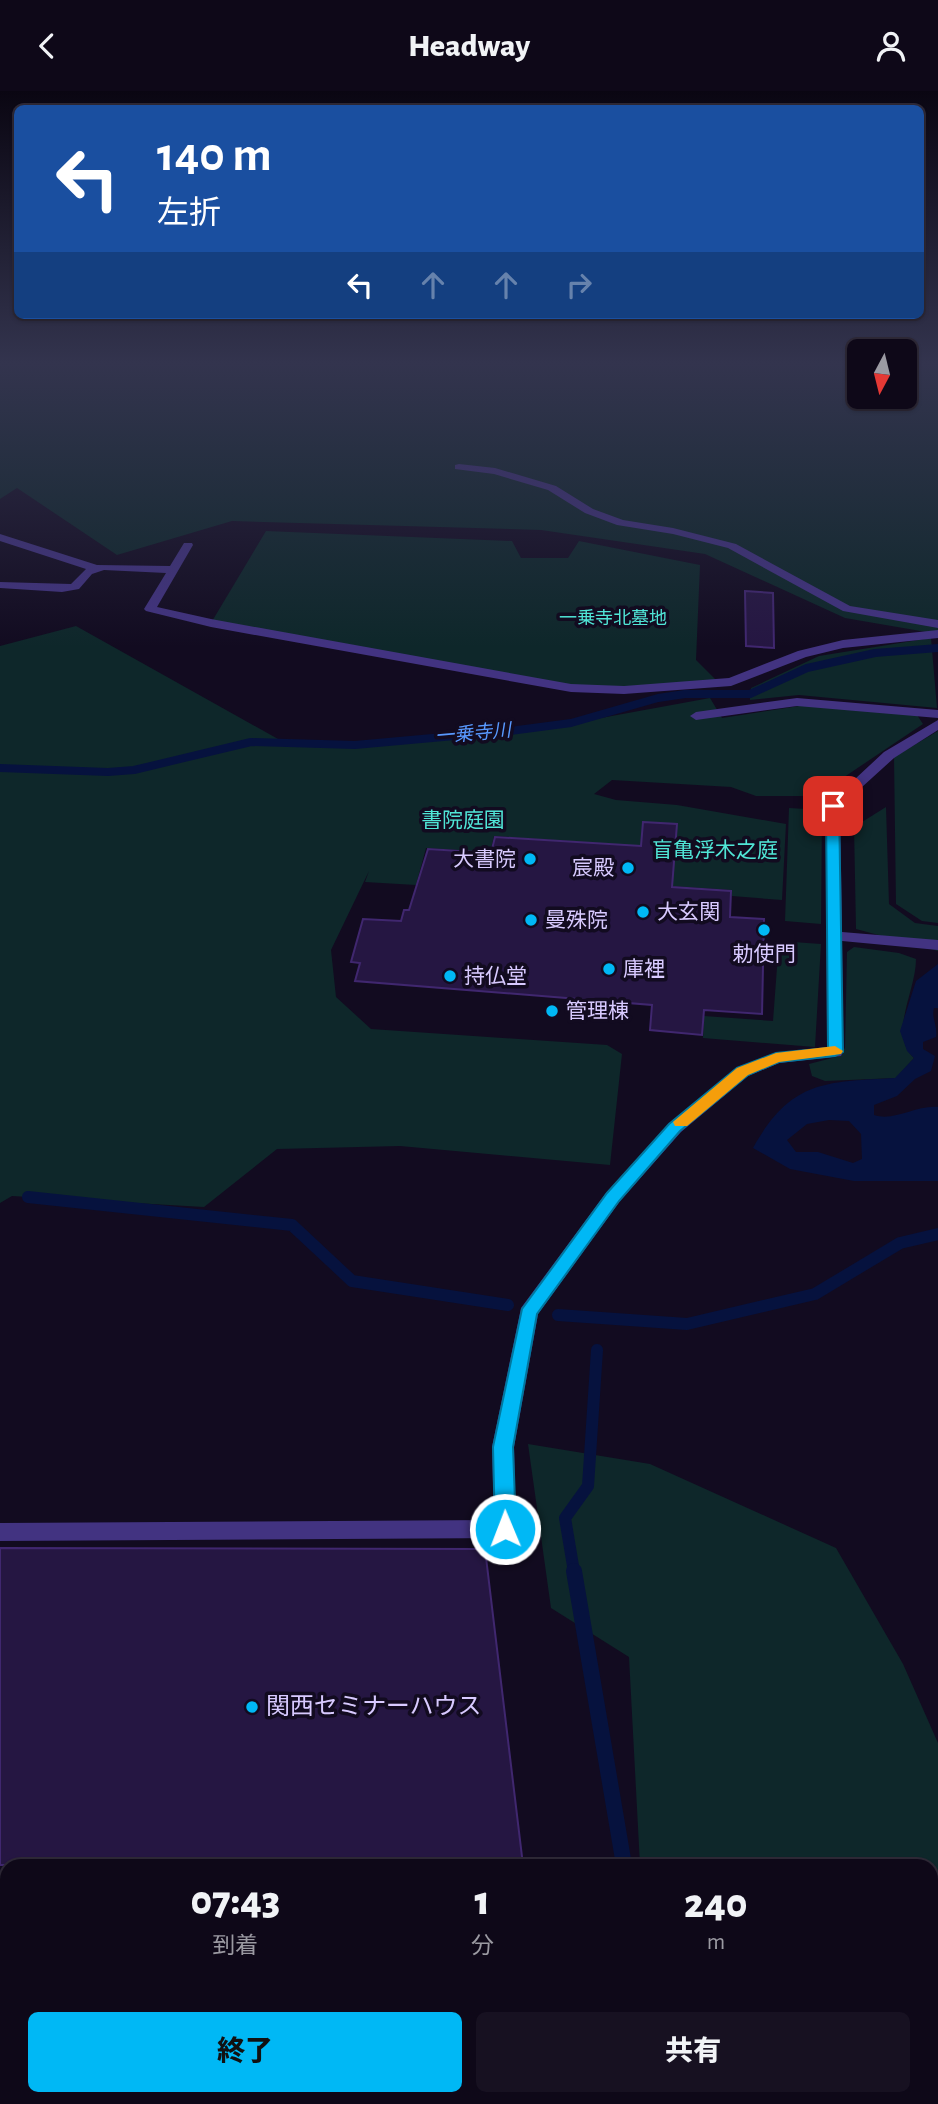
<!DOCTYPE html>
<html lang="ja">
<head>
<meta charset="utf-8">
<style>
	body { margin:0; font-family:"Alegreya Sans","Noto Sans JP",sans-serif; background:#171121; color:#f1f3f6; height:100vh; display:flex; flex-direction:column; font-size:26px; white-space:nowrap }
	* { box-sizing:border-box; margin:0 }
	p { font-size:23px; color:#9b9aa2 }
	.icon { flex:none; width:38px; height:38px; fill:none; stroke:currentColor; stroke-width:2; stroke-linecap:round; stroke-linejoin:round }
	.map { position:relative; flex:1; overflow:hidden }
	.details { position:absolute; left:0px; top:1768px; width:938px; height:247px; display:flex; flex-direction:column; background:#0e0818; border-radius:21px 21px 0 0; box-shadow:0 2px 5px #0004,0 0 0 2px #2e2937 }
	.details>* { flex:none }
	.top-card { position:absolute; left:14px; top:14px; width:910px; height:214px; border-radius:10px; box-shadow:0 2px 5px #0004,0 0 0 2px #2e2937; background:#1a4fa0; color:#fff; overflow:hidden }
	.needle { width:46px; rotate:187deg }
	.tools { position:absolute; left:847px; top:248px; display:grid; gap:14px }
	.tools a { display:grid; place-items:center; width:70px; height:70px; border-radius:10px; background:#0e0818; box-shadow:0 2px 5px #0004,0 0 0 2px #2e2937; font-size:35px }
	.pin { position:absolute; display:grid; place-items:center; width:60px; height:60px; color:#fff; margin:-30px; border-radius:14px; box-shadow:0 4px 10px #0006 }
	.me { position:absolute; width:77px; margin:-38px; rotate:359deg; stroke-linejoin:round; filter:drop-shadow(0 0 5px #0008) }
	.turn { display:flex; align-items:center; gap:24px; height:147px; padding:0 28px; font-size:32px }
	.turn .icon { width:91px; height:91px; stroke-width:2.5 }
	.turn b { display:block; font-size:49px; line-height:60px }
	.lanes { display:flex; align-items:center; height:66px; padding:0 28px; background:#0003; justify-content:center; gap:35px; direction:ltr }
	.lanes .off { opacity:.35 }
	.eta { display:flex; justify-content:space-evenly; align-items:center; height:119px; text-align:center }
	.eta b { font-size:42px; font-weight:800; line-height:49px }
	.action { display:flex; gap:14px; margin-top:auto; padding:14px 28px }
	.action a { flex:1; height:80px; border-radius:10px; background:#00b8f5; color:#111; font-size:28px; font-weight:800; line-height:80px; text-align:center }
	.action a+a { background:#171121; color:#f1f3f6 }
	header { display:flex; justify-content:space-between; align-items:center; height:91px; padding:0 28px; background:#0e0818; font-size:32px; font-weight:800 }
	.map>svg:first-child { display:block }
	.green { fill:#0e272a }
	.water { fill:#06123e; fill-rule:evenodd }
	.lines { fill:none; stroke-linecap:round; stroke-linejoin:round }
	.stream-far2 { stroke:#06123e; stroke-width:8 }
	.stream-far1 { stroke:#06123e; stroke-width:12 }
	.stream { stroke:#06123e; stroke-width:16 }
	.building { fill:#251642; stroke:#40276f; stroke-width:2 }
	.minor { fill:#423381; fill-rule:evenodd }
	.route { fill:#00b8f5; stroke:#00789f; stroke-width:2 }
	.slow { fill:#f59e0b }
	.poi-dot { fill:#00b8f5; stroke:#120b20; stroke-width:2.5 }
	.labels { text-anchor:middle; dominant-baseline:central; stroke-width:7; stroke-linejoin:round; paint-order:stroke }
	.far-park-label { font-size:18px; fill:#50e5d6; stroke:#120b20 }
	.far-water-label { font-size:19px; font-style:italic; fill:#5899ff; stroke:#120b20 }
	.park-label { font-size:21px; fill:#50e5d6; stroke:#120b20 }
	.poi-label { font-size:21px; fill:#d8caff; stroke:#120b20; text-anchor:start }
	.near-poi-label { font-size:24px; fill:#d8caff; stroke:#120b20; text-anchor:start }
</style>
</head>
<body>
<header><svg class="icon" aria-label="back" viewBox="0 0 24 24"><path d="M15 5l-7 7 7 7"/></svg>Headway<svg class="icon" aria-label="person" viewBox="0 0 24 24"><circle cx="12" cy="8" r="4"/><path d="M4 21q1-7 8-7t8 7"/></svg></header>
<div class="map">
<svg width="938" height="2013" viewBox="0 0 938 2013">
	<rect width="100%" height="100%" fill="#120b20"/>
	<path class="green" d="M 0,274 L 859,274 L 859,306 L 905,306 L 905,274 L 938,274 L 938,543 L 845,527 L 705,463 L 541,439 L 232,430 L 117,464 L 17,397 L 0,408 Z
		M 266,440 L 512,450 L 521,467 L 568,467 L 579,450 L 700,474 L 696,569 L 719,592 L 571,597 L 211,532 Z
		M 76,535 L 278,648 L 354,657 L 530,640 L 710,607 L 722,627 L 812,613 L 917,624 L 923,633 L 816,705 L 756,705 L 731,696 L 612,689 L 594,703 L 616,709 L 677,714 L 786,733 L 782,809 L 732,805 L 732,799 L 670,795 L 674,757 L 494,745 L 490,761 L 426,757 L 416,794 L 365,791 L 369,780 L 331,859 L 336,906 L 371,938 L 607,954 L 622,963 L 610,1074 L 400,1055 L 277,1058 L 204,1116 L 12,1105 L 0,1112 L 0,555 Z
		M 931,547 L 937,617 L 799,604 L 750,609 L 751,597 L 819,565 Z
		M 938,640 L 938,832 L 922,830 L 896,813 L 894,666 Z
		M 886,716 L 889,813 L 915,832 L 938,835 L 938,860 L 856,838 L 854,736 Z
		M 789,717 L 822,719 L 821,833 L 785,830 Z
		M 779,850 L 821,853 L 815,956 L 703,947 L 704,925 L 773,930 Z
		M 854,856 L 899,862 L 916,868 C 916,901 888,942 914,967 L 896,987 L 825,990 L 812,985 L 809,973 L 836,966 L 845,957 L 847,861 Z
		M 528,1353 L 650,1373 L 836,1457 L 903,1573 L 938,1652 L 938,1781 L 931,1783 L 931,1774 L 640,1774 L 629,1566 L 551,1517 Z
		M 0,1842 L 7,1843 L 7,2007 L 931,2007 L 931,1948 L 938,1951 L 938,2013 L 0,2013 Z"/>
	<path class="water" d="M 938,873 L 938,917 L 934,917 C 931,927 938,935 936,946 L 923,951 L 923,958 L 935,965 L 931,980 L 915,988 L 897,1005 L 874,1014 L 874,1024 C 894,1031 916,1014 938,1016 L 938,1090 L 854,1090 L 790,1078 L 753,1057 C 791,989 825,991 895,987 L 914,967 L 907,960 L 900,940 L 916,890 ZM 829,1029 L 849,1030 L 861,1043 L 862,1068 L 853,1072 L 818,1061 L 796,1061 L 787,1049 L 807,1033 Z"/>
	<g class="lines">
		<path class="stream-far2" d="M 0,677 L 108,681 L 134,679 L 251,651 L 355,654 L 510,640 L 571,632 L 658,607 L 685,603 L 750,603 L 807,577 L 875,562 L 938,557"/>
		<path class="stream-far1" d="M 28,1106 L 292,1134 L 352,1190 L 508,1214
			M 558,1224 L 687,1233 L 815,1203 L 900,1152 L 938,1143
			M 574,1481 L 565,1427 L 588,1395 L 597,1259"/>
		<path class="stream" d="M 574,1480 L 624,1774
			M 511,2013 L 515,2009"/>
	</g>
	<path class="building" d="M 745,500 L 773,502 L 774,557 L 746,555 Z
		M 643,731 L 677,733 L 672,796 L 731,800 L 730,826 L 764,828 L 762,923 L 704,919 L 702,944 L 650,939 L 652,914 L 355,890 L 360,872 L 351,871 L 363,828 L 401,830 L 404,819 L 409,819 L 428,758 L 491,762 L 495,746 L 641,755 Z
		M 0,1457 L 485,1458 L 523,1774 L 0,1774 Z"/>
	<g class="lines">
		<path class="minor" d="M 459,373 L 495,377 L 556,395 L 593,418 L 623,429 L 673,437 L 736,453 L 850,515 L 938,529 L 938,537 L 843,520 L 728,457 L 673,443 L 617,434 L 585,422 L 548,399 L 494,383 L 455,378 L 455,374 Z
			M 0,443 L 97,474 L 170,475 L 184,452 L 192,452 L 193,454 L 157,516 L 211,528 L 571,593 L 624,595 L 729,587 L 798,560 L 843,549 L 938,539 L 938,547 L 843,557 L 806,566 L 731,595 L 624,603 L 571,601 L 211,536 L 146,520 L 144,518 L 166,482 L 104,479 L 92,483 L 79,498 L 62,501 L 0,497 L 0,491 L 71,493 L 86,478 L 0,450 Z
			M 797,607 L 938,619 L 938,627 L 797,615 L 696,629 L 690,625 L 696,621 Z
			M 938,629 L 938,639 L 894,667 L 840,716 L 842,841 L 938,849 L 938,859 L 842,850 L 843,961 L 841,965 L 779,972 L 748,985 L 681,1041 L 620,1110 L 538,1223 L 514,1356 L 516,1438 L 513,1444 L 505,1447 L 0,1450 L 0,1432 L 494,1429 L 492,1356 L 521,1217 L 606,1102 L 669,1033 L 736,977 L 776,962 L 827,957 L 826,715 L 884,661 Z
			M 938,1819 L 938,1845 L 931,1847 L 931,1821 Z"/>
	</g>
	<linearGradient id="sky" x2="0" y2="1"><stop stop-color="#0a0612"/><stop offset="0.49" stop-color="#33344e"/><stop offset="1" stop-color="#33344e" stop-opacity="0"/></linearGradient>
	<rect width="938" height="556" fill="url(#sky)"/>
	<path class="route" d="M 833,711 L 839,715 L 843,961 L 835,965 L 779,971 L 748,984 L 680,1040 L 619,1110 L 537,1223 L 513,1356 L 516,1438 L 513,1443 L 498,1443 L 495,1438 L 493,1356 L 522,1218 L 607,1102 L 669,1033 L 737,977 L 776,962 L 828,957 L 826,715 Z"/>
	<path class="slow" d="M 835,955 L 843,960 L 841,963 L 779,971 L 748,984 L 687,1035 L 675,1035 L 673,1031 L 737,977 L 776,962 Z"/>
	<g class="poi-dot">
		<circle cx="530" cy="768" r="7"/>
		<circle cx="628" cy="777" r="7"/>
		<circle cx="643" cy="821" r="7"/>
		<circle cx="531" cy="829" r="7"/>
		<circle cx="764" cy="839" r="7"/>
		<circle cx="609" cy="878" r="7"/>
		<circle cx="450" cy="885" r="7"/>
		<circle cx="552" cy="920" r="7"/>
		<circle cx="252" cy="1616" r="7"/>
	</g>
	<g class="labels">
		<g class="far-park-label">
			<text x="613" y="528">一乗寺北墓地</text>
		</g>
		<g class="far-water-label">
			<text transform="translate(473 643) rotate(-5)">一乗寺川</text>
		</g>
		<g class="park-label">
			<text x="463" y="729">書院庭園</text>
			<text x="715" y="759">盲亀浮木之庭</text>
		</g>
		<g class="poi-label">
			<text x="516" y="768" text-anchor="end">大書院</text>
			<text x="614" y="777" text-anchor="end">宸殿</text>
			<text x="657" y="821">大玄関</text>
			<text x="545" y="829">曼殊院</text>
			<text x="764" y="863" text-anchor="middle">勅使門</text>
			<text x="623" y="878">庫裡</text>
			<text x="464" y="885">持仏堂</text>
			<text x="566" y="920">管理棟</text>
		</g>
		<g class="near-poi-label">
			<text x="266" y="1616">関西セミナーハウス</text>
		</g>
	</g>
</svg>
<div class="tools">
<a><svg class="needle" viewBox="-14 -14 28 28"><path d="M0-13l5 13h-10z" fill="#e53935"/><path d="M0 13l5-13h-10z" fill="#9b9aa2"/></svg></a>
</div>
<div class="pin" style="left:833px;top:715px;background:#d93025"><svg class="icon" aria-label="arrive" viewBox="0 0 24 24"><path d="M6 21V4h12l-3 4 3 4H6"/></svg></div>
<svg class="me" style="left:505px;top:1438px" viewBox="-20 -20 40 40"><circle r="17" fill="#00b8f5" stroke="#fff" stroke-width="3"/><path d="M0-11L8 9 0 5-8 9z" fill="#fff"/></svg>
<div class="top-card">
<div class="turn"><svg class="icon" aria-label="left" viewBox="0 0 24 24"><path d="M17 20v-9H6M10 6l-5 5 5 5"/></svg><div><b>140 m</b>左折</div></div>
<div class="lanes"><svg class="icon" aria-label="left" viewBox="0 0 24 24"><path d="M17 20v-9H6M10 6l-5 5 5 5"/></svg><svg class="icon off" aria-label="ahead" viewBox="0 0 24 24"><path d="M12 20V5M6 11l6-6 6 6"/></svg><svg class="icon off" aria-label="ahead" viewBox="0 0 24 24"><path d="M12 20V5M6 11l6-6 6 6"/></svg><svg class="icon off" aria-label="right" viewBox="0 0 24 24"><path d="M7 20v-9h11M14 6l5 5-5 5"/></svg></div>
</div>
<section class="details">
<div class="eta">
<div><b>07:43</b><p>到着</p></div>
<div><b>1</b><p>分</p></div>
<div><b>240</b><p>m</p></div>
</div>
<div class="action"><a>終了</a><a>共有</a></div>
</section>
</div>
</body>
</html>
